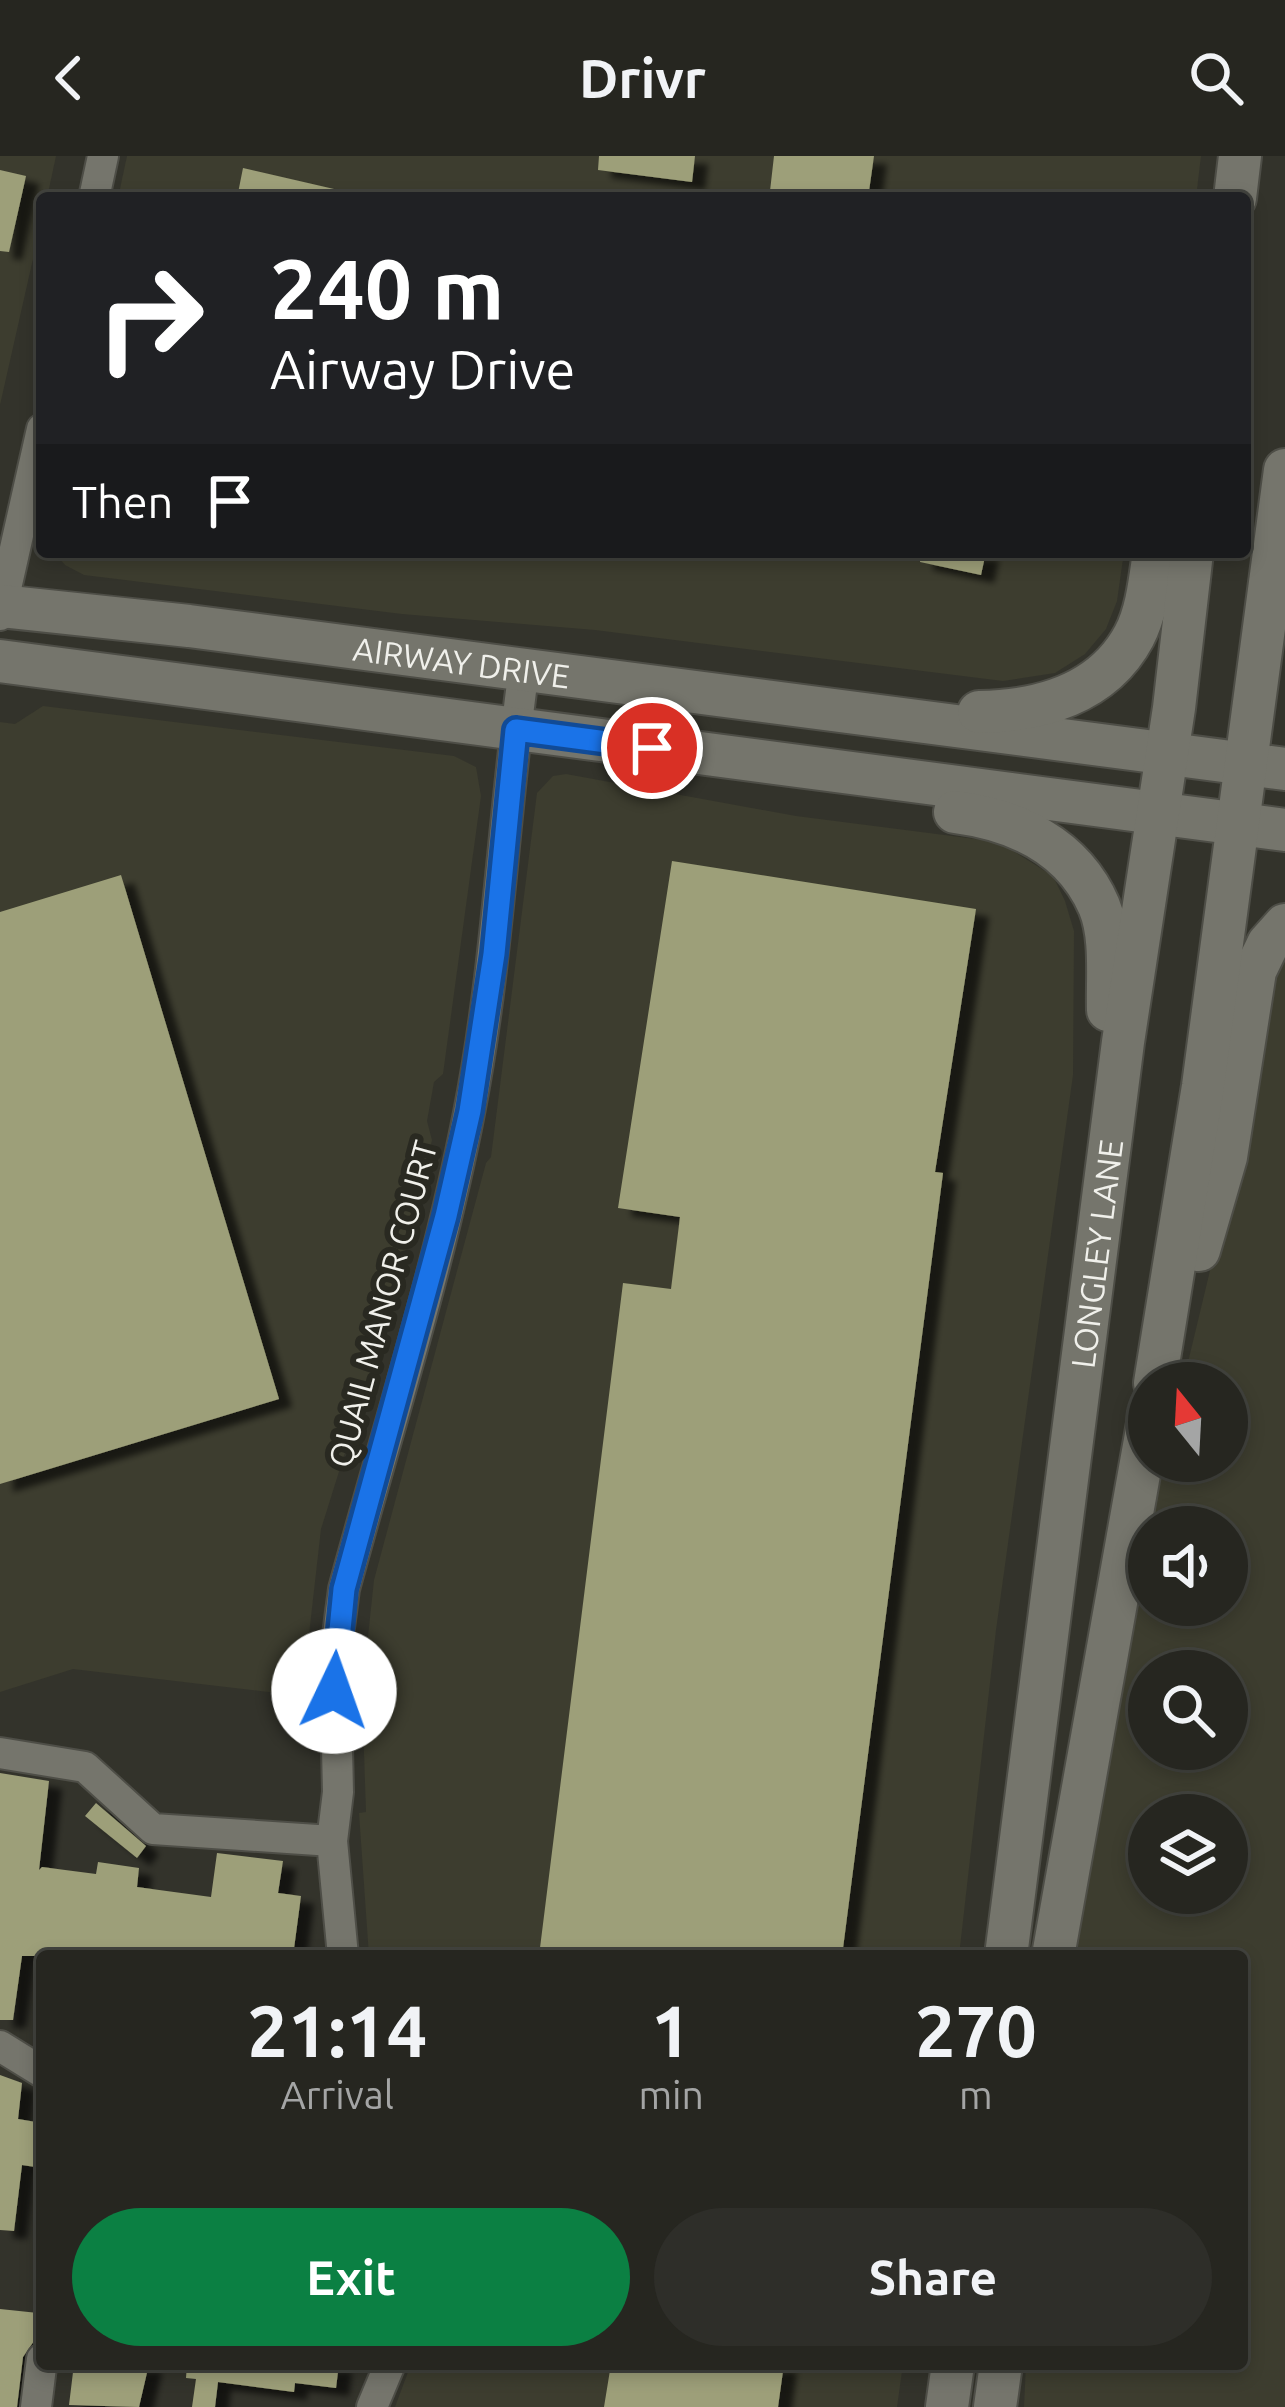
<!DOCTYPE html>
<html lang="en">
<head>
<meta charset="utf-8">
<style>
	body { margin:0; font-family:Ubuntu,sans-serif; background:#2e2e29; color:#f1f3f6; height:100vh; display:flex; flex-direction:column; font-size:45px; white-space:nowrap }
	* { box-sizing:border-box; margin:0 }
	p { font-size:39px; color:#a4a5a5 }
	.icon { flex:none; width:66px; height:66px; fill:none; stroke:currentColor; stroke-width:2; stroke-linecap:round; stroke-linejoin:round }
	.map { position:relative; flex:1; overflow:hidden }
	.panel { position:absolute; left:36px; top:1794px; width:1212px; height:420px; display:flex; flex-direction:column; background:#262620; border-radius:12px; box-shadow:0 6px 18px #0003,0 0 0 3px #42433e }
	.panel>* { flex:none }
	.guide { position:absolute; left:36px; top:36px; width:1215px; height:366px; border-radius:12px; box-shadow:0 6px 18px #0003,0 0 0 3px #42433e; background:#202124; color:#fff; overflow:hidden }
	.needle { width:78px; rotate:342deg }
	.tools { position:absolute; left:1128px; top:1206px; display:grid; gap:24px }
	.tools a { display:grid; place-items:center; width:120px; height:120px; border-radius:50%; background:#262620; box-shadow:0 6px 18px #0003,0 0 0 3px #42433e; font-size:60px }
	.pin { position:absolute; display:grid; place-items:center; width:102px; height:102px; color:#fff; margin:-51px; border:6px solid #fff; border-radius:50%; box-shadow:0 3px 12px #0007 }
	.me { position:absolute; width:132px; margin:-66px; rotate:3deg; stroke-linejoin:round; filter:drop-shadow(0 0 9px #0008) }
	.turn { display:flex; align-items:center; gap:42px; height:252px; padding:0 36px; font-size:54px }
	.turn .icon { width:156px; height:156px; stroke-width:2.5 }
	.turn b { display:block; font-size:84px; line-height:102px }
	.then { display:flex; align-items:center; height:114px; padding:0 36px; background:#0003; gap:24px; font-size:45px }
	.eta { display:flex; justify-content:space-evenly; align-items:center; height:204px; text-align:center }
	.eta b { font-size:72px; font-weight:600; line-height:84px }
	.button { display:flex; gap:24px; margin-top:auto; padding:24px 36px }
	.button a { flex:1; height:138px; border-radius:72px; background:#0b8043; color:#fff; font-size:48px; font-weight:600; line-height:138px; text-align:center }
	.button a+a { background:#2e2e29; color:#f1f3f6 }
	header { display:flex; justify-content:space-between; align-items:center; height:156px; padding:0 36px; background:#262620; font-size:54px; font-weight:600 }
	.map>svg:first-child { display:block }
	.built { fill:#3d3d2f; fill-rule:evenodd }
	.building { fill:#9d9f79; filter:url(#shadow) }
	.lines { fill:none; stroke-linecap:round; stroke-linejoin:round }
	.street-casing { stroke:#4e4e47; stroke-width:34 }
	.secondary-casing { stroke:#4e4e47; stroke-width:46 }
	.street { stroke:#75756c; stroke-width:30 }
	.secondary { stroke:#75756c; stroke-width:42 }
	.route-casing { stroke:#114b97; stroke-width:30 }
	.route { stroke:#1a73e8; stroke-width:21 }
	.labels { text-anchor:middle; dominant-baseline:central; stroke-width:12; stroke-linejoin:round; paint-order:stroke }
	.street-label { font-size:33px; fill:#f0f0eb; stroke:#292921 }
</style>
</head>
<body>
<header><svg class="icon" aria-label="back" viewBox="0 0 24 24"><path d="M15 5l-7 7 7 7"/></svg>Drivr<svg class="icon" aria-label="search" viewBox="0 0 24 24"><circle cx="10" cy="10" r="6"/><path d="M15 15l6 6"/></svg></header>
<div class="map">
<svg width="1285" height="2251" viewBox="0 0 1285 2251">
	<defs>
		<filter id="shadow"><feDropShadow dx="13" dy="8" stdDeviation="3" flood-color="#0009"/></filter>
	</defs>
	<rect width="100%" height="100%" fill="#33332b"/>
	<path class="built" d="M 0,0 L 56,0 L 47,42 L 42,42 L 42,63 L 0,249 Z
		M 127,0 L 1201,0 L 1196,42 L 118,42 Z
		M 54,396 L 1124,396 L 1117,445 L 1106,473 L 1085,498 L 1055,517 L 1003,525 L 595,474 L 402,458 L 84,419 L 65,409 Z
		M 43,550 L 454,600 L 476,611 L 481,640 L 443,918 L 434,926 L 427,965 L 432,984 L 396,1134 L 321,1373 L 302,1540 L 73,1513 L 0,1536 L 0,566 L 15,568 Z
		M 566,618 L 796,660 L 999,686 L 1053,720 L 1065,745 L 1074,775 L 1073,919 L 996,1474 L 959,1800 L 369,1800 L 359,1657 L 366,1656 L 362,1537 L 374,1424 L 486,1007 L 491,1001 L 537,637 L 553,620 Z
		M 1285,785 L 1285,2251 L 1024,2251 L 1026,2208 L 1242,2208 L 1242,1800 L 1074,1800 L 1149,1381 L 1149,1449 L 1227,1449 L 1227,1371 L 1151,1371 L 1163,1305 L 1227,1305 L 1227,1227 L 1183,1227 L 1232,1023 L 1250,913 ZM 1149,1515 L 1227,1515 L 1227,1593 L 1149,1593 ZM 1149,1659 L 1227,1659 L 1227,1737 L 1149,1737 Z
		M 411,2208 L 903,2208 L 897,2251 L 395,2251 Z"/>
	<path class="building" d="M 599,0 L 695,0 L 692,26 L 598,14 Z
		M 774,0 L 874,0 L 868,42 L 821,42 L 770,35 Z
		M 243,12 L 334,33 L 333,42 L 237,42 Z
		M 0,14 L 26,20 L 9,96 L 0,95 Z
		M 921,396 L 986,396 L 981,419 L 920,406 Z
		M 672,705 L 976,753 L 935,1016 L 943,1017 L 842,1800 L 539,1800 L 623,1127 L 671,1133 L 680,1061 L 618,1052 Z
		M 121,719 L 279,1243 L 0,1328 L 0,756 Z
		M 0,1617 L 49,1625 L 39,1714 L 42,1711 L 96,1718 L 98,1706 L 139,1712 L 137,1731 L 211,1741 L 217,1697 L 283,1705 L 278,1737 L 301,1740 L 293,1800 L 22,1800 L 13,1864 L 0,1864 Z
		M 96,1647 L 146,1690 L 137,1702 L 85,1660 Z
		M 0,1919 L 22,1927 L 18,1963 L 42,1967 L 42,2012 L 22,2009 L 14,2075 L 0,2074 Z
		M 0,2153 L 38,2157 L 34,2185 L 23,2201 L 17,2251 L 0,2251 Z
		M 74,2208 L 149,2208 L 139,2251 L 69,2249 Z
		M 187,2208 L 339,2208 L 336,2232 L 295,2227 L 294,2236 L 218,2226 L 215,2251 L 192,2251 L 196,2223 L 186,2222 Z
		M 611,2208 L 784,2208 L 778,2251 L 604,2251 Z"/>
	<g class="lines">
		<g class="street-casing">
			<path id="street" d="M 94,42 L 103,0
				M 0,459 L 42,273
				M 0,1597 L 85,1611 L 153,1673 L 332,1685
				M 343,1800 L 332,1685 L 338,1636 L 335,1502 L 344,1433 C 387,1275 438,1117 469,957 C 498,810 503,661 524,513
				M 0,1890 L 42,1916
				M 36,2251 L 42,2203
				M 372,2251 L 390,2208"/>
		</g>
		<g class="secondary-casing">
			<g id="secondary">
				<path d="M 1235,42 L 1240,0"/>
				<path id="s1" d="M 0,450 L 189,470 L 1285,613"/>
				<path d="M 0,505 L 1285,674"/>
				<path d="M 979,556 C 1040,555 1103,538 1134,480 C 1147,456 1150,423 1154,396"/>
				<path d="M 955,656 C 1016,664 1073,690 1099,750 C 1112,781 1107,822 1108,854"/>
				<path d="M 1199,1094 L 1226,1001 L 1255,815 L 1268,788 L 1285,769"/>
				<path d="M 1155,1227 L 1203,930 L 1285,314"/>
				<path id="s2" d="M 1006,1800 L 1123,886 L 1174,552 L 1192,396"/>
				<path d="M 1053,1800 L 1149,1262"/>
				<path d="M 947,2251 L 953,2208"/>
				<path d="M 995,2251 L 1001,2208"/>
			</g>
		</g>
		<use href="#street" class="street"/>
		<use href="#secondary" class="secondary"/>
	</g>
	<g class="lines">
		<g class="route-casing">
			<path id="route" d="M 334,1535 L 344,1433 L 446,1060 L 470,955 L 494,798 L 516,574 L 652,592"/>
		</g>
		<use href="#route" class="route"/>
	</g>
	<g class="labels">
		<g class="street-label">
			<text stroke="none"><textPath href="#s1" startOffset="465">AIRWAY DRIVE</textPath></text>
			<text stroke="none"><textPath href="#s2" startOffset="708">LONGLEY LANE</textPath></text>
			<text transform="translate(382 1148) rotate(-75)">QUAIL MANOR COURT</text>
		</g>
	</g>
</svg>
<div class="tools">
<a><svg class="needle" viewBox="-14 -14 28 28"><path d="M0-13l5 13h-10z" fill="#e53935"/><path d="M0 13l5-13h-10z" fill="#a4a5a5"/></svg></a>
<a><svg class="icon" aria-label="sound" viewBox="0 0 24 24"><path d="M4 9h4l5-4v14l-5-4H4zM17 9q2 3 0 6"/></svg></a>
<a><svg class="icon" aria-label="search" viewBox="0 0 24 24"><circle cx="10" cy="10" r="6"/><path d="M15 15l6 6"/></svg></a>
<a><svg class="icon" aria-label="layers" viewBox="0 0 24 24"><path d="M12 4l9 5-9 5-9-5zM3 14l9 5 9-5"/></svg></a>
</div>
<div class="pin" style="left:652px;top:592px;background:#d93025"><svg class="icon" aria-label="arrive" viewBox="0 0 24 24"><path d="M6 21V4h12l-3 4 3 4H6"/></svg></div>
<svg class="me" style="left:334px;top:1535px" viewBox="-20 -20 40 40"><circle r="19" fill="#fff"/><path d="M0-13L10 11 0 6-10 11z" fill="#1a73e8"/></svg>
<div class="guide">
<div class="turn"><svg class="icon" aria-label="right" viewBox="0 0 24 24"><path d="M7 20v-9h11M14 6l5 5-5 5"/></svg><div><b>240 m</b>Airway Drive</div></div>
<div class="then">Then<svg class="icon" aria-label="arrive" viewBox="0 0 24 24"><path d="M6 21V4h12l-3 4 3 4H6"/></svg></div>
</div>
<section class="panel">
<div class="eta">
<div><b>21:14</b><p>Arrival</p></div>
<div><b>1</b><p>min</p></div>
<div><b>270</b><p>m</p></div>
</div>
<div class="button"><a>Exit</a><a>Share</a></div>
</section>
</div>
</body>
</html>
